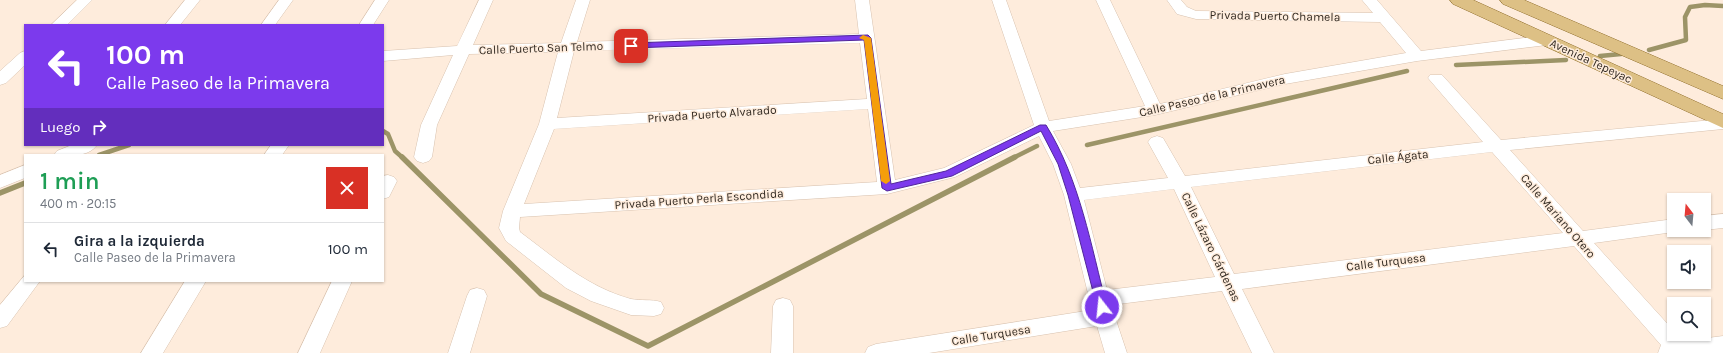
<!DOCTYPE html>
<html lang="es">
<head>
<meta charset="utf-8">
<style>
	body { margin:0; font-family:Karla,sans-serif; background:#f2f2f3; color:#1f2937; height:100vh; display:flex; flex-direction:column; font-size:15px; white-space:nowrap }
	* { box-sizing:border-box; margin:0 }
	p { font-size:13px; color:#747a83 }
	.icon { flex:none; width:22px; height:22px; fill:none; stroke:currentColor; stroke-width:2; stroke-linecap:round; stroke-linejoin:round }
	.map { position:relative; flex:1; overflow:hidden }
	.side { position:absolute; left:24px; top:154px; width:360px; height:128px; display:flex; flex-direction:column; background:#fff; border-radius:0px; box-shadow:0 1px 3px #0004 }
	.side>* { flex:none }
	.guide { position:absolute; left:24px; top:24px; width:360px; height:122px; border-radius:0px; box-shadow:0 1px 3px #0004; background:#7c3aed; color:#fff; overflow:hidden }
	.needle { width:26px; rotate:344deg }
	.buttons { position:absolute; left:1667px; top:193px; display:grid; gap:8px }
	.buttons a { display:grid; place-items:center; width:44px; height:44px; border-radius:0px; background:#fff; box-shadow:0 1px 3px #0004; font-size:20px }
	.pin { position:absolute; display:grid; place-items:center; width:34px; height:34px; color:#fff; margin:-17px; border-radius:8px; box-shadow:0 2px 6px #0006 }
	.me { position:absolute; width:44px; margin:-22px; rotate:344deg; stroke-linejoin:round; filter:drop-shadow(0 0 3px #0008) }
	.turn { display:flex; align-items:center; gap:14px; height:84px; padding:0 16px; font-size:18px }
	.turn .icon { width:52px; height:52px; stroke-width:2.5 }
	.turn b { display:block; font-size:28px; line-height:34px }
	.then { display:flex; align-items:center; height:38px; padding:0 16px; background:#0003; gap:8px; font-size:15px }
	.round { display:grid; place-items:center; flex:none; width:42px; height:42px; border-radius:0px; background:#f2f2f3 }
	.summary { display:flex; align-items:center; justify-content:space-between; height:68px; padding:0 16px }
	h1 { font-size:24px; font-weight:600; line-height:30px; color:#1e9e55 }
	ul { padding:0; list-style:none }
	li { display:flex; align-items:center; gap:12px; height:52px; padding:0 16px; border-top:1px solid #e0e1e3 }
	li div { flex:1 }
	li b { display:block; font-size:15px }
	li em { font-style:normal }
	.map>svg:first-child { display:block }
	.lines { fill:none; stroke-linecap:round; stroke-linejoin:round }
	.stream-far1 { stroke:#9c9467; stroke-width:4.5 }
	.stream { stroke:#9c9467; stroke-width:5.5 }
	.minor-casing { stroke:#d8c2af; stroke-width:1 }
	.major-casing { stroke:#92702d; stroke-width:1 }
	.minor { fill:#fff; fill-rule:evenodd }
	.major { fill:#ddc085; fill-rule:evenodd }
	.route { fill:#7c3aed; stroke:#51269a }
	.slow { fill:#f59e0b }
	.labels { text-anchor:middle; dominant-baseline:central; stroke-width:3; stroke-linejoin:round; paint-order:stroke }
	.street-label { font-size:12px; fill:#322a22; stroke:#feecdc }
</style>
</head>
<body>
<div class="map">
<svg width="1723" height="353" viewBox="0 0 1723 353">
	<rect width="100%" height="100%" fill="#feecdc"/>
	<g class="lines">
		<path class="stream-far1" d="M 1649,50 L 1686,40 L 1685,17 L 1690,7 L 1705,5 L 1723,6
			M 1600,56 L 1621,54
			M 1456,65 L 1566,60
			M 383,131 L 388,134 L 395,151 L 403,158
			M 1087,145 L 1407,71
			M 99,155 L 129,145
			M 1013,158 L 1037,146"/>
		<path class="stream" d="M 402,157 L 541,294 L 648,346 L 1015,157
			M 0,193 L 25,183"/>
		<g class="minor-casing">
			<path id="minor" d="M 77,0 L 92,0 L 67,25 L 51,25 Z
				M 185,0 L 200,0 L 180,25 L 165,25 Z
				M 279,0 L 293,0 L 275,25 L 261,25 Z
				M 375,0 L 389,0 L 373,25 L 359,25 Z
				M 479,0 L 493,0 L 473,45 L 561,43 L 576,0 L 590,0 L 577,42 L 859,34 L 855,0 L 869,0 L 895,180 L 944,168 L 1034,125 L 992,0 L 1006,0 L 1049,121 L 1145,106 L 1096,0 L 1110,0 L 1160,104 L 1285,74 L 1406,53 L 1380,22 L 1196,19 L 1177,14 L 1167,0 L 1181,0 L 1187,7 L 1196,11 L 1373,13 L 1362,0 L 1377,0 L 1421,51 L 1547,35 L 1552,37 L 1555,40 L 1552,43 L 1547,45 L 1417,61 L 1285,84 L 1155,115 L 1053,131 L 1071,164 L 1080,188 L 1168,178 L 1148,142 L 1151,138 L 1157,136 L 1163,138 L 1185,176 L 1483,142 L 1428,78 L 1430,75 L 1442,75 L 1501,140 L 1723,119 L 1723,129 L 1510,150 L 1583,231 L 1674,219 L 1674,230 L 1681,231 L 1594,243 L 1674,331 L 1674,334 L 1677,334 L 1684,341 L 1723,336 L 1723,353 L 1658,353 L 1661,345 L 1574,246 L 1242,289 L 1274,353 L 1252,353 L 1222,291 L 1111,305 L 1127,353 L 1105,353 L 1097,326 L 929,353 L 865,353 L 868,347 L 876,344 L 1092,310 L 1064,195 L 1053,164 L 1039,136 L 955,177 L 887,194 L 520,217 L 519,228 L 520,232 C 555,258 587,287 631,299 C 641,301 651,299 661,302 L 664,308 L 661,314 L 654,316 L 631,315 L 591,301 L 566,288 L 506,241 L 499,228 L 503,211 L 539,124 L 558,52 L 469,54 L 437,125 L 432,157 L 429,161 L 423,163 L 417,161 L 414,157 L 421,125 L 453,55 L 383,61 L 383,51 L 457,46 ZM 860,43 L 867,99 L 557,118 L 574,51 ZM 868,109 L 877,182 L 524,204 L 554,129 ZM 1492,152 L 1563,233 L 1234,274 L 1191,187 ZM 1174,189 L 1215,277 L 1107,290 L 1084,200 Z
				M 25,51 L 25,65 L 6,83 L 0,85 L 0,71 L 20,53 Z
				M 72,145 L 97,145 C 88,158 68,155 54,155 L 57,151 Z
				M 271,145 L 289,145 L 282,155 L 264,155 Z
				M 25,165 L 25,178 L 0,188 L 0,175 Z
				M 388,175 L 394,177 L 397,181 L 389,197 L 383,199 L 383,176 Z
				M 1723,214 L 1723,228 L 1704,230 L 1704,216 Z
				M 25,275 L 25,281 L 40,281 L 7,326 L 0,328 L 0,305 Z
				M 185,281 L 206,281 L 163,353 L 141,353 Z
				M 332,281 L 352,281 L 320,353 L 298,353 Z
				M 477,288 L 484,290 L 487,296 L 470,353 L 448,353 L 467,296 L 470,290 Z
				M 783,298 L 790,300 L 793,306 L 793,353 L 771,353 L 773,306 L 776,300 Z"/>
		</g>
		<g class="major-casing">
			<path id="major" d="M 1450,0 L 1473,0 L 1723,114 L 1723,128 L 1453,4 Z
				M 1500,0 L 1524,0 L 1723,86 L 1723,99 L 1503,4 Z"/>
		</g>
		<use href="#minor" class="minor"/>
		<use href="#major" class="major"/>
	</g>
	<path class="route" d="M 868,35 L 871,38 L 891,184 L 946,171 L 1040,125 L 1046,125 C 1080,180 1091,246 1107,307 L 1106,310 L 1102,311 L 1097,307 L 1068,195 L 1058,164 L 1041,131 L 952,176 L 887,191 L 882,188 L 864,40 L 631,48 L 627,46 L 631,43 Z"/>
	<path class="slow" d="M 863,35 L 871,38 L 890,181 L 886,184 L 881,181 L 864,40 L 859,38 Z"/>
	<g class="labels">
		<g class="street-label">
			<text transform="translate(1275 16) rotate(1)">Privada Puerto Chamela</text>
			<text transform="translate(541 48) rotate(-2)">Calle Puerto San Telmo</text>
			<text transform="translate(1591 61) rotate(25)">Avenida Tepeyac</text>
			<text transform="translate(1212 96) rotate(-13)">Calle Paseo de la Primavera</text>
			<text transform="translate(712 114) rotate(-4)">Privada Puerto Alvarado</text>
			<text transform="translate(1398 157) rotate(-6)">Calle Ágata</text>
			<text transform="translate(699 199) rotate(-4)">Privada Puerto Perla Escondida</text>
			<text transform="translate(1558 216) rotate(49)">Calle Mariano Otero</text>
			<text transform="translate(1211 247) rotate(64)">Calle Lázaro Cárdenas</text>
			<text transform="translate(1386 262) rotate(-7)">Calle Turquesa</text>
			<text transform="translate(991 335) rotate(-9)">Calle Turquesa</text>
		</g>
	</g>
</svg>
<div class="buttons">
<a><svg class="needle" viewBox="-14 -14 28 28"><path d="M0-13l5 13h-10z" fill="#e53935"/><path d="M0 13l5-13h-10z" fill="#747a83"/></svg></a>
<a><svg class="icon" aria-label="sound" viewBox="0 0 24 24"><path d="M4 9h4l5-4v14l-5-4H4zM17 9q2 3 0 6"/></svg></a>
<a><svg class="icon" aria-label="search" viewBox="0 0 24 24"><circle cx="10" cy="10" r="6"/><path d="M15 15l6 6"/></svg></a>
</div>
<div class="pin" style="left:631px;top:46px;background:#d93025"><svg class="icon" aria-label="arrive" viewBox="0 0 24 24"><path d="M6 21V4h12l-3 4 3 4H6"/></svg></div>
<svg class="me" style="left:1102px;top:307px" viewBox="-20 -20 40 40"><circle r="17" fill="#7c3aed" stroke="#fff" stroke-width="3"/><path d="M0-11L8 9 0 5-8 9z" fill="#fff"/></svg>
<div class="guide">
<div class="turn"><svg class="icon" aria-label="left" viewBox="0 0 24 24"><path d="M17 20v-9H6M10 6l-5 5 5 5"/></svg><div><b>100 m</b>Calle Paseo de la Primavera</div></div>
<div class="then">Luego<svg class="icon" aria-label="right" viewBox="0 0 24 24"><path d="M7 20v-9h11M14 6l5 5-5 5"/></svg></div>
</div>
<section class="side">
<div class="summary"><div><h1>1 min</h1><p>400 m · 20:15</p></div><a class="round" style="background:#d93025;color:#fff"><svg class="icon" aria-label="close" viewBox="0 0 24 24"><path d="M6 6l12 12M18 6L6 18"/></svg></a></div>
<ul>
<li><svg class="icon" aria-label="left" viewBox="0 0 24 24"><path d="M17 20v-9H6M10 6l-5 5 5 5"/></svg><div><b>Gira a la izquierda</b><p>Calle Paseo de la Primavera</p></div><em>100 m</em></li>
</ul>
</section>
</div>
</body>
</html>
